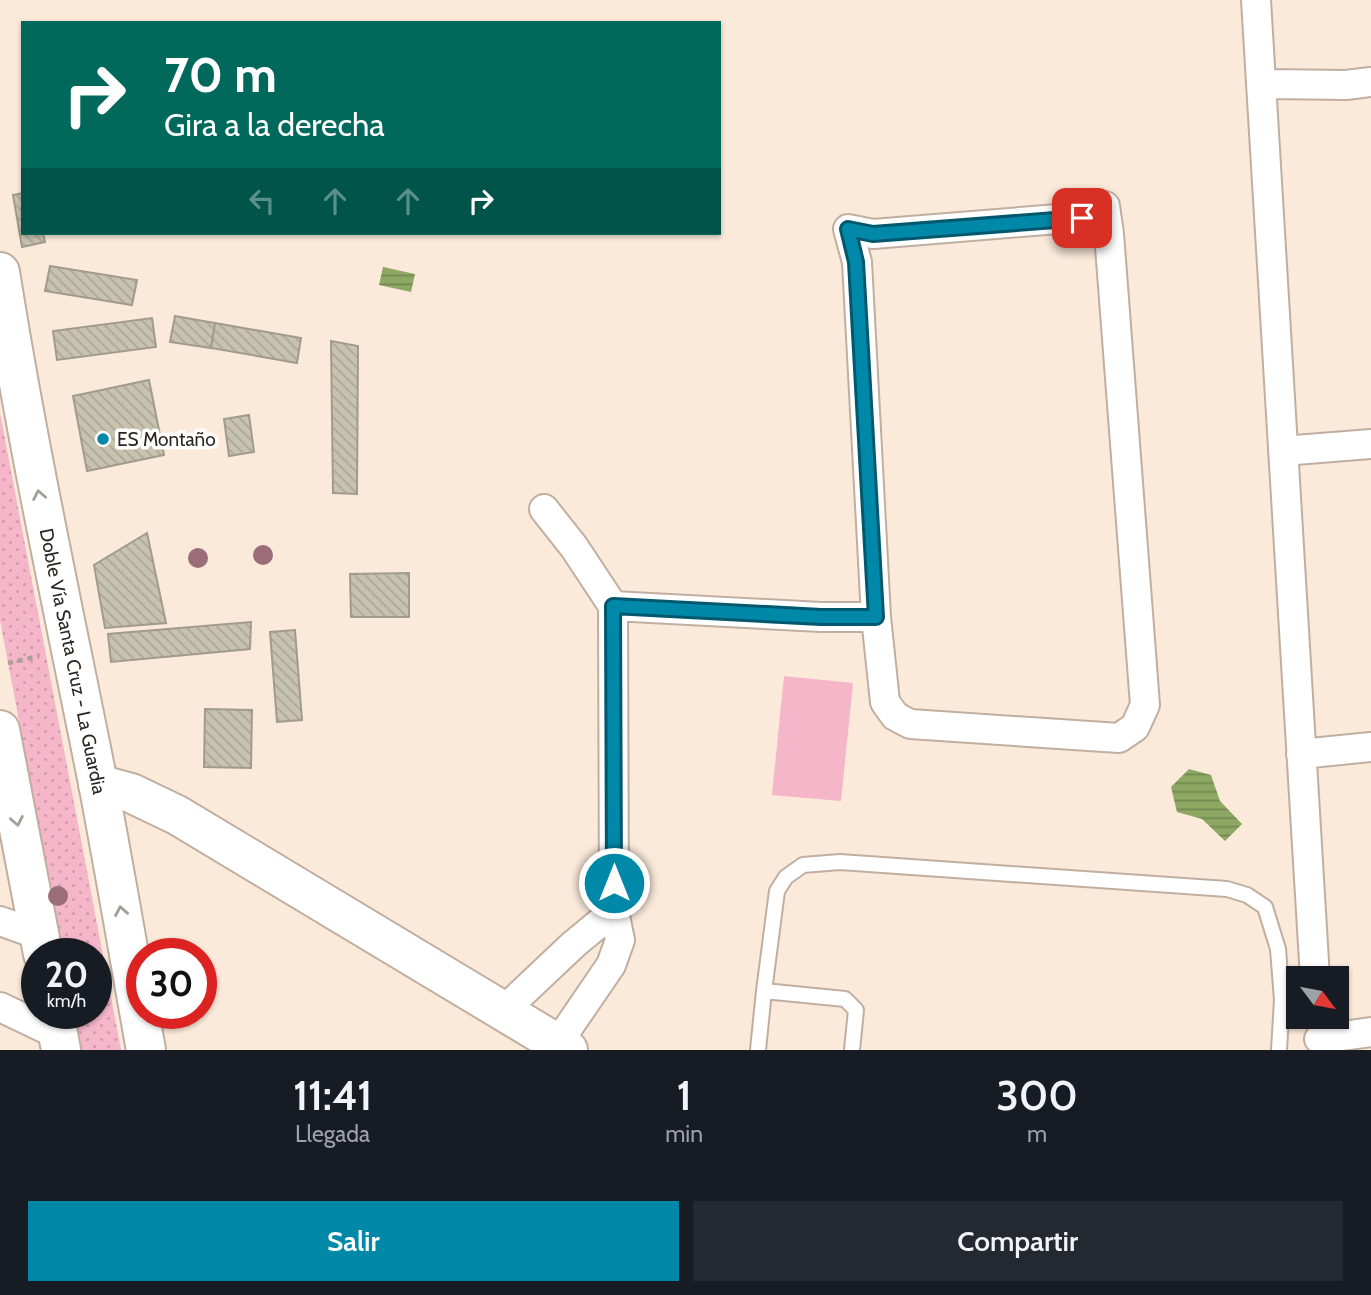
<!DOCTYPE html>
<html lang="es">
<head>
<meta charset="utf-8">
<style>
	body { margin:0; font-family:Cabin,sans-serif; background:#242831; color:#f1f3f6; height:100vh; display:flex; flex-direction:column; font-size:26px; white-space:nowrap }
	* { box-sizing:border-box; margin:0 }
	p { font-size:23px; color:#9ea1a6 }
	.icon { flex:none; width:38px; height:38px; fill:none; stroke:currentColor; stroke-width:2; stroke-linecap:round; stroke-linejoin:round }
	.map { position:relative; height:1050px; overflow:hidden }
	.panel { display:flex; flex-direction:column; background:#171b24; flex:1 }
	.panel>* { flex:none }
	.banner { position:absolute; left:21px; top:21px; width:700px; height:214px; border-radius:0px; box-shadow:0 2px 5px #0004; background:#00695c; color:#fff; overflow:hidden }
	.needle { width:46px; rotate:122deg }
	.controls { position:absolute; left:1286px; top:966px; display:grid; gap:14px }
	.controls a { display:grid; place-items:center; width:63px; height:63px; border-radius:0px; background:#171b24; box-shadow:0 2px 5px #0004; font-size:35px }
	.speed { position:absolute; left:21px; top:938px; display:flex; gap:14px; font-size:35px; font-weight:700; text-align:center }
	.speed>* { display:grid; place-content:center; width:91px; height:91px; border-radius:50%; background:#171b24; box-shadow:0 2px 5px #0004; line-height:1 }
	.speed small { font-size:18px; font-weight:400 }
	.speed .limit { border:10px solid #d22; background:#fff; color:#111 }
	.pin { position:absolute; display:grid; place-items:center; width:60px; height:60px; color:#fff; margin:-30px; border-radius:14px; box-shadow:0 4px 10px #0006 }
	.me { position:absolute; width:77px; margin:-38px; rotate:0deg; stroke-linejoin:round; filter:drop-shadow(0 0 5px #0008) }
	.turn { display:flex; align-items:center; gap:24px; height:147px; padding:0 28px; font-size:32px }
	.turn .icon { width:91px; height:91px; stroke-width:2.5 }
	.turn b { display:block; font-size:49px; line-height:60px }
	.lanes { display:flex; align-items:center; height:66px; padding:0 28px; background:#0003; justify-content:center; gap:35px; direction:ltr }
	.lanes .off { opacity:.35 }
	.eta { display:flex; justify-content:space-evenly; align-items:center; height:119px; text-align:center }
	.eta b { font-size:42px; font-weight:600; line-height:49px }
	.cta { display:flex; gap:14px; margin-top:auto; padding:14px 28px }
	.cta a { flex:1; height:80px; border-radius:0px; background:#0088a9; color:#fff; font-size:28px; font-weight:600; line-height:80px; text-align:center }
	.cta a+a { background:#242831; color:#f1f3f6 }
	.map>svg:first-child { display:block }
	.grass { fill:url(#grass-dots) }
	.green { fill:#f6b6ca }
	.water { fill:url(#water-rules) }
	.building { fill:url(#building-back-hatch); stroke:#a19c89; stroke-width:2 }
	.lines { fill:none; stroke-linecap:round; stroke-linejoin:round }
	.lane-casing { stroke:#c0afa1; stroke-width:18 }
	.street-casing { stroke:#c0afa1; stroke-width:32 }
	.secondary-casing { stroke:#c0afa1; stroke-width:42 }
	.highway-casing { stroke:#c0afa1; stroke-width:42 }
	.path { stroke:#ad9f94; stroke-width:4.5; stroke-dasharray:5 5; stroke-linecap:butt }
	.lane { stroke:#fff; stroke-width:14 }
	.street { stroke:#fff; stroke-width:28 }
	.secondary { stroke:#fff; stroke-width:38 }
	.highway { stroke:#fff; stroke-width:38 }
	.tree { fill:#9b6d78 }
	.oneway { stroke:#a09d9b }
	.route-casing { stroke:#00586e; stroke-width:18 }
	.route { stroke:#0088a9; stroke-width:12 }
	.poi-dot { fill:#0088a9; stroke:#fff; stroke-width:2.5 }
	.labels { text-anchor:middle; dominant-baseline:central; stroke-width:7; stroke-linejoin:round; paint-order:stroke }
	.poi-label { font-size:19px; fill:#2c2620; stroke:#fff; text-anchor:start }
	.street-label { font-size:19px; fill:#2c2620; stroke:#fff }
</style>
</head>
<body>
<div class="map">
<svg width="1371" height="1050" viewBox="0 0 1371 1050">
	<defs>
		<pattern id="grass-dots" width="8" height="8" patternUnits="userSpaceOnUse" patternTransform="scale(1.75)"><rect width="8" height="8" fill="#f6b6ca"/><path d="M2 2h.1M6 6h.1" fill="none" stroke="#d39cad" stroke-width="1.8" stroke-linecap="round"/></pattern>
		<pattern id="water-rules" width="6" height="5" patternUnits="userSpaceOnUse" patternTransform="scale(1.75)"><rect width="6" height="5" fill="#8ca863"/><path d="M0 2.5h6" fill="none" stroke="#738951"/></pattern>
		<pattern id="building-back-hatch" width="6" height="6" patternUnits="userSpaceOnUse" patternTransform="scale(1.75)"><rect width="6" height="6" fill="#c8c3af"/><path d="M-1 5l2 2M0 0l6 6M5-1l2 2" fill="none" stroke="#aca796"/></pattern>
	</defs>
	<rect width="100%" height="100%" fill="#fbe9da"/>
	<path class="grass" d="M 0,413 L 121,1050 L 81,1050 L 74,1013 L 96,1013 L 96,954 L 63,954 L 0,620 Z"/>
	<path class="green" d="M 784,676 L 853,683 L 841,801 L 772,795 Z"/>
	<path class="water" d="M 383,267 L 415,274 L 411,292 L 379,285 Z
		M 1189,769 L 1211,775 L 1220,801 L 1242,824 L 1225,841 L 1202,819 L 1177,812 L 1171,787 Z"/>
	<path class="building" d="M 23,193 L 23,233 L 43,233 L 45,242 L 22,247 L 13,195 Z
		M 50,266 L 137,280 L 132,305 L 45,291 Z
		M 175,316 L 215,323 L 211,348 L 170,342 Z
		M 152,318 L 156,347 L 57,360 L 53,331 Z
		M 215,323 L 301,338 L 297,363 L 211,348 Z
		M 331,341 L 358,346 L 357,494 L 333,493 Z
		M 149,380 L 164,455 L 87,471 L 73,396 Z
		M 249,415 L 254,452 L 229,456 L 224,419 Z
		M 147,533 L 166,623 L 105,628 L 94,565 Z
		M 409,573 L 409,617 L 351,617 L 350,574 Z
		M 251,622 L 250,649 L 111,662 L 108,634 Z
		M 295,630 L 302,720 L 277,722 L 270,632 Z
		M 205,709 L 252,710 L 251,768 L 204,767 Z"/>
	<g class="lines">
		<g class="lane-casing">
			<path id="lane" d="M 764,991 L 777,891 L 786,877 L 803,865 L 840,862 L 1227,889 L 1247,895 L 1265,907 L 1278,949 L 1282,1000 L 1279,1050
				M 758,1050 L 764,991 L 845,999 L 856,1010 L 852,1050"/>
		</g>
		<g class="street-casing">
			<path id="street" d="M 1256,0 L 1315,978
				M 1261,84 L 1346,85 L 1371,82
				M 1105,206 L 1109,234 L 1145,705 L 1135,727 L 1119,738 L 910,724 L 895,716 L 885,702 L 876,617 L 857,262 L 848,229 L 873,234 L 1082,217 Z
				M 1283,451 L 1371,444
				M 544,509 L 574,547 L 613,606
				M 1301,754 L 1371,747
				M 0,921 L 39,935
				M 0,1007 L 59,1035
				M 503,1011 L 574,944 L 614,911
				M 1319,1039 L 1371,1032
				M 557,1044 L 611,965 L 620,940 L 614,911 L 613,606 L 821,617 L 876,617"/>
		</g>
		<g class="secondary-casing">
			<path id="secondary" d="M 98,784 L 131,793 L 177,815 L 568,1050"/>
		</g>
		<g class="highway-casing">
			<g id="highway">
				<path id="s1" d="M 0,272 C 27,443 64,613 98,783 C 115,872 130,961 146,1050"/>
				<path d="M 0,730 L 43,954"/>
				<path d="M 54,1013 L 61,1050"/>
			</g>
		</g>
		<path class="path" d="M 8,663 L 39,656"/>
		<use href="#lane" class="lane"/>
		<use href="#street" class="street"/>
		<use href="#secondary" class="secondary"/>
		<use href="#highway" class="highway"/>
	</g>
	<g class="tree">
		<circle cx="263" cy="555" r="10"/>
		<circle cx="198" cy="558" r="10"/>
		<circle cx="58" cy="896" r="10"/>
	</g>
	<defs><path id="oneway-chevron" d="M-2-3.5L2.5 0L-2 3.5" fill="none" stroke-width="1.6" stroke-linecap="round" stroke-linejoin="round" transform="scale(1.75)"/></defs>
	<g class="oneway">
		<use href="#oneway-chevron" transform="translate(39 495) rotate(-101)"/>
		<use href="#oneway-chevron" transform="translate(17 821) rotate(79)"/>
		<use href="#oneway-chevron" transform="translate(121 911) rotate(-100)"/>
	</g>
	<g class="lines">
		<g class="route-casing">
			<path id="route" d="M 614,883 L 613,606 L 821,617 L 876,617 L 856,262 L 848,229 L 873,234 L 1082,218"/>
		</g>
		<use href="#route" class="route"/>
	</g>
	<circle class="poi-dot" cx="103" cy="439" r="7"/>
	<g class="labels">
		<g class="poi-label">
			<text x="117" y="439">ES Montaño</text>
		</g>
		<g class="street-label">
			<text stroke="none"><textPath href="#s1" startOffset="396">Doble Vía Santa Cruz - La Guardia</textPath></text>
		</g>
	</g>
</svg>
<div class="controls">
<a><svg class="needle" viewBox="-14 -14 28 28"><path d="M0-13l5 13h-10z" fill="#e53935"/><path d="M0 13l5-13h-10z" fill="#9ea1a6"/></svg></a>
</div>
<div class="speed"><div>20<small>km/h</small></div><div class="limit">30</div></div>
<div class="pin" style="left:1082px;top:218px;background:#d93025"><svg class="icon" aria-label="arrive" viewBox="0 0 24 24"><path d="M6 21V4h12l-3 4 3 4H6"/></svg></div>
<svg class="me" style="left:614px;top:883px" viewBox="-20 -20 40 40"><circle r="17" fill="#0088a9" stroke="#fff" stroke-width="3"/><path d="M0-11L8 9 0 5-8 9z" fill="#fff"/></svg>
<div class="banner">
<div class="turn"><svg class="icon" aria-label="right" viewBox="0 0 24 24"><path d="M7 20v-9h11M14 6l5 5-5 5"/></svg><div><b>70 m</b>Gira a la derecha</div></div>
<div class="lanes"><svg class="icon off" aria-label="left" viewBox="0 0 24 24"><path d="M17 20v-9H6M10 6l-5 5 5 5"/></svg><svg class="icon off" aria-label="ahead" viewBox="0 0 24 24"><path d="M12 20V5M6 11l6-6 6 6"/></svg><svg class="icon off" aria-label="ahead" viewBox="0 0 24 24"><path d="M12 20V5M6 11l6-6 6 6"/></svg><svg class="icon" aria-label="right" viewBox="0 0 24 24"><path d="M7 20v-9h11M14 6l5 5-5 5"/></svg></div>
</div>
</div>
<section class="panel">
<div class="eta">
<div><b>11:41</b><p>Llegada</p></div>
<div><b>1</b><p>min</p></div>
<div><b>300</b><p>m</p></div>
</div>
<div class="cta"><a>Salir</a><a>Compartir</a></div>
</section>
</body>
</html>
